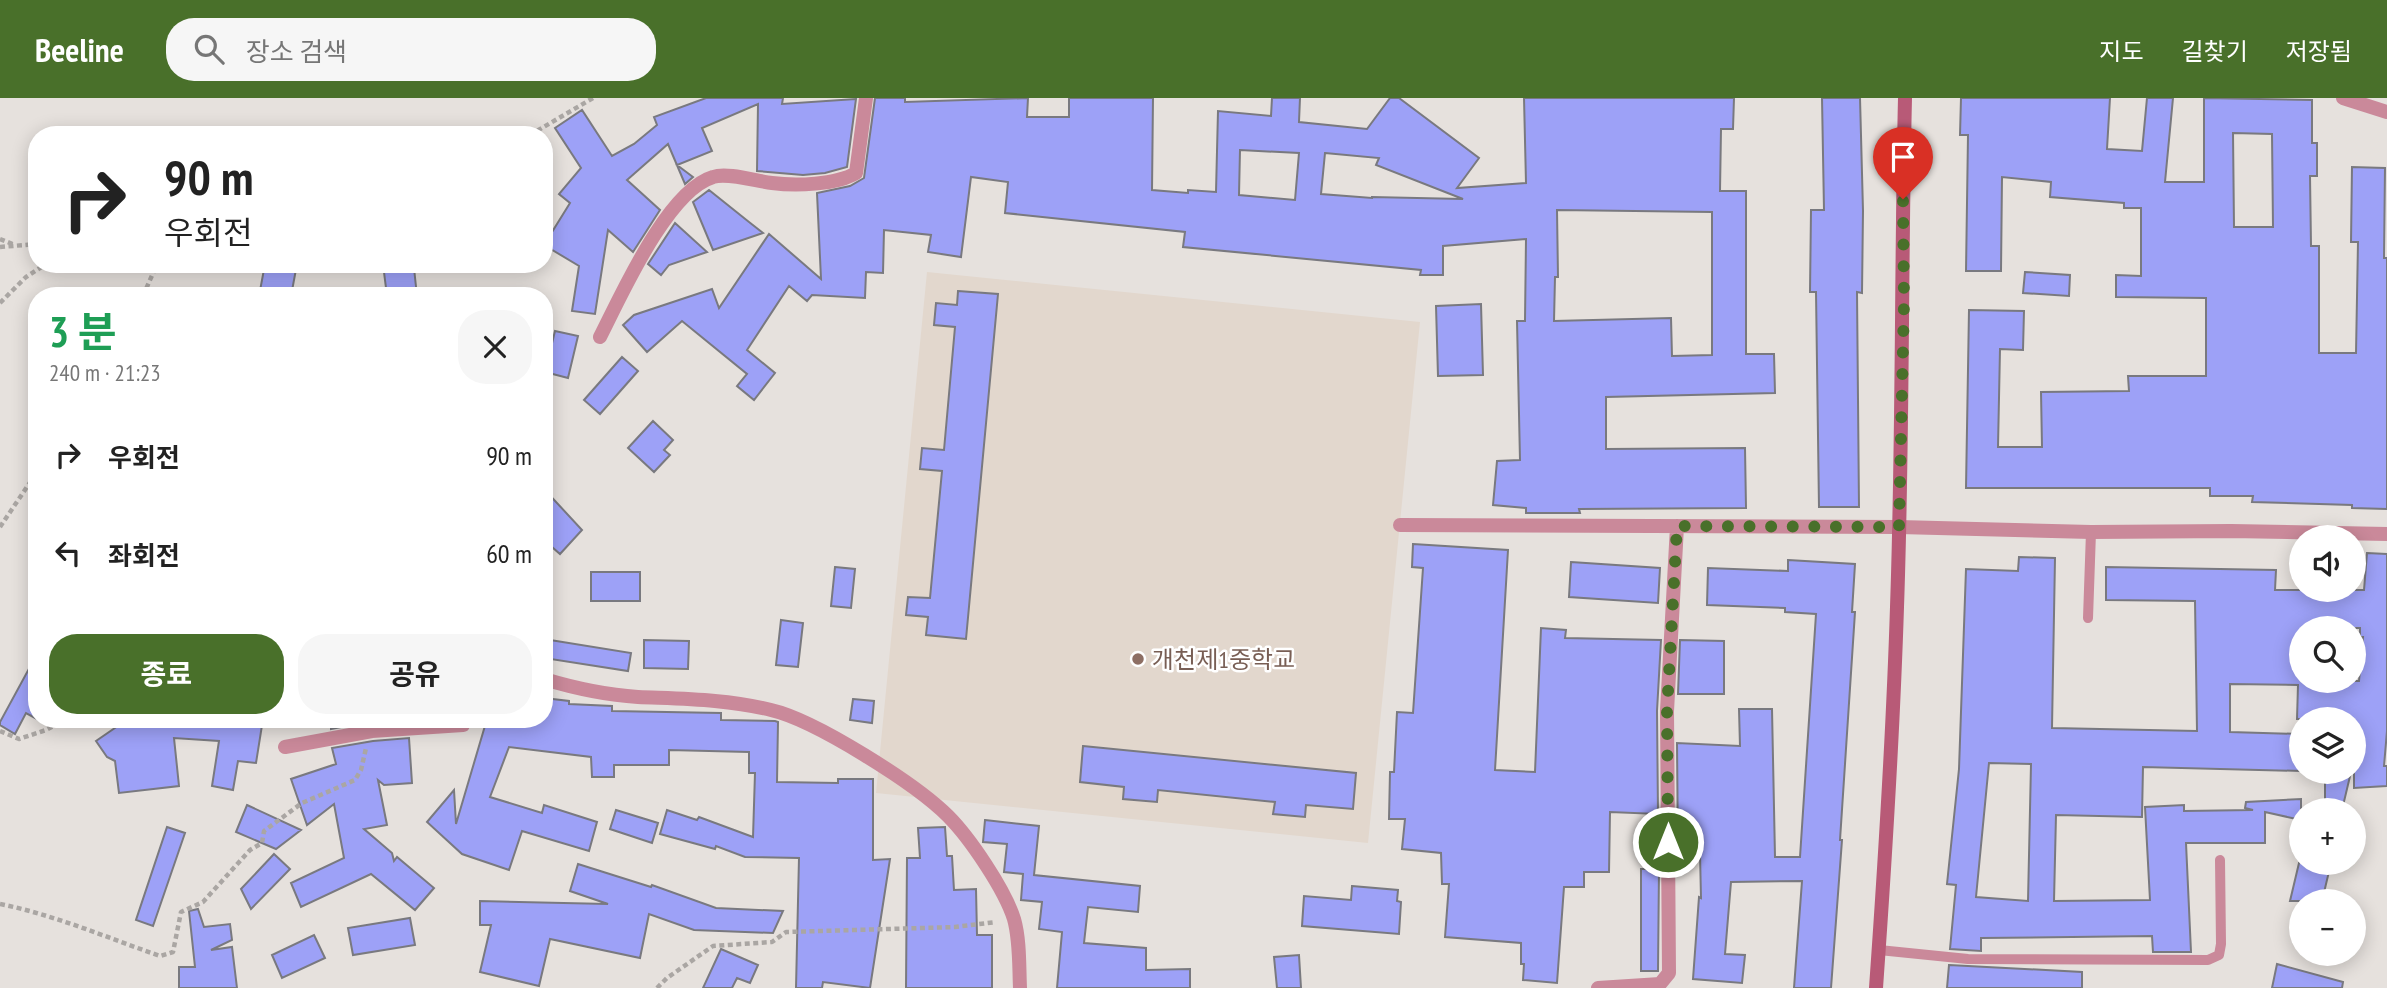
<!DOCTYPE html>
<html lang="ko">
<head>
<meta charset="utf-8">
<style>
	body { margin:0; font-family:"PT Sans Narrow","Noto Sans KR",sans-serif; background:#f6f6f6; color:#222; height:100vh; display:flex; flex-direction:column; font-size:26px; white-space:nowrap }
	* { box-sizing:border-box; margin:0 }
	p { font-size:23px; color:#767676 }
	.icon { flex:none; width:38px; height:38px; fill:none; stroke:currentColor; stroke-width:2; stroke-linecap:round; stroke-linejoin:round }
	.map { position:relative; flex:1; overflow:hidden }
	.sheet { position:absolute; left:28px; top:189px; width:525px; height:441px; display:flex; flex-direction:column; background:#fff; border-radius:28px; box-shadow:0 4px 18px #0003 }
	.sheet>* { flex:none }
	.top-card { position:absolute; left:28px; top:28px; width:525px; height:147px; border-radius:28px; box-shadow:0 4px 18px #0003; background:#fff; color:#222; overflow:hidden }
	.fabs { position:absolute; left:2289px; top:427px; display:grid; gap:14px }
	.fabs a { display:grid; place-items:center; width:77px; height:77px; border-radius:50%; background:#fff; box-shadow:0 4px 18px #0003; font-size:35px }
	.pin { position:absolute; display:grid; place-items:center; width:60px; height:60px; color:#fff; margin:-72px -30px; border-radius:50% 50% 50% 0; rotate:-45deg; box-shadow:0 0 7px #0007 }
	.pin .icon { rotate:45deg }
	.me { position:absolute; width:77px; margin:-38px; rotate:0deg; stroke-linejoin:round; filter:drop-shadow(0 0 5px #0008) }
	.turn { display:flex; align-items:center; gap:24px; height:147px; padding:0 21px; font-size:32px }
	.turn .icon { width:91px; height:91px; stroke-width:2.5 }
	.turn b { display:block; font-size:49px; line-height:60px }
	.round { display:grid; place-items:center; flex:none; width:74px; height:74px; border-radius:28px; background:#f6f6f6 }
	.overview { display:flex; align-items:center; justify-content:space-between; height:119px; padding:0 21px }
	h1 { font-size:42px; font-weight:700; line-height:52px; color:#1e9e55 }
	.primary-button { display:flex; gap:14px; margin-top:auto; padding:14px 21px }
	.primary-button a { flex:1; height:80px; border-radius:28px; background:#49702a; color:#fff; font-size:28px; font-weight:700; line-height:80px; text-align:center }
	.primary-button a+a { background:#f6f6f6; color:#222 }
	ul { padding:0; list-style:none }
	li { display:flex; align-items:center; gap:21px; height:98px; padding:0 21px }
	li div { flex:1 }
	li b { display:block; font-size:26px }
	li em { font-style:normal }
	header { display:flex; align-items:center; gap:42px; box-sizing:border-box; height:98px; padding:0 35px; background:#49702a; color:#fff }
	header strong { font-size:33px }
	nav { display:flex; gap:38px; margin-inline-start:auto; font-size:24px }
	.search { width:490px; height:63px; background:#f6f6f6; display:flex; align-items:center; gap:18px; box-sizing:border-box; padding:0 24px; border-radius:28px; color:#767676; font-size:26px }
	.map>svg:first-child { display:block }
	.built { fill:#e2d7cd }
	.building { fill:#9da1f7; stroke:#79797f; stroke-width:2; fill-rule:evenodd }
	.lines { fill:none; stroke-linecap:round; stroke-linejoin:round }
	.path { stroke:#aaa6a3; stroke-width:4.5; stroke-dasharray:5 3.5; stroke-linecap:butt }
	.service { stroke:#ca899a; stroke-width:10 }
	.minor { stroke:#ca899a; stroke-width:14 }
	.secondary { stroke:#b85a77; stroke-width:14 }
	.route { stroke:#49702a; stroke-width:12; stroke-dasharray:0 21.6 }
	.education-dot { fill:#8d6e63; stroke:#fff; stroke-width:2.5 }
	.labels { text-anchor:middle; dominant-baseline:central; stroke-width:5; stroke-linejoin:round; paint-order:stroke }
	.education-label { font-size:24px; fill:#785e54; stroke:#fff; text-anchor:start }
</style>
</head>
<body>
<header>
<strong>Beeline</strong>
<div class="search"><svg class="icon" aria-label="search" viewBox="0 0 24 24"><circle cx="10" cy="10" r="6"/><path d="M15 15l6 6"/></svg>장소 검색</div>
<nav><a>지도</a><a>길찾기</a><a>저장됨</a></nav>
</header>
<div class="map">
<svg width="2387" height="890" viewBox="0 0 2387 890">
	<rect width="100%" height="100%" fill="#e6e1dd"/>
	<path class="built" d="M 927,174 L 1420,224 L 1368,745 L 876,695 Z"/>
	<path class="building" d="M 706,0 L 783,0 L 782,6 L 856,1 L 847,69 L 825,75 L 803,77 L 757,73 L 758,6 L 702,30 L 712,53 L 677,67 L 693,79 L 685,86 L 668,46 L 627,82 L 660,112 L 633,154 L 608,132 L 595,216 L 572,213 L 579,168 L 544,147 L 570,105 L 559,96 L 581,70 L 555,30 L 582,12 L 612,58 L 634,46 L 657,27 L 654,19 Z
		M 875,0 L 905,0 L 905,4 L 1028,0 L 1027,19 L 1069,19 L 1069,0 L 1153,0 L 1152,92 L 1188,95 L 1188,92 L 1216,94 L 1218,13 L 1271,18 L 1272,0 L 1300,0 L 1299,24 L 1367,31 L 1390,0 L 1399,0 L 1479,60 L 1457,90 L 1526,85 L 1524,0 L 1734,0 L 1733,31 L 1721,31 L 1720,93 L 1746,93 L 1746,256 L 1774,256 L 1775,295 L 1606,299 L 1606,351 L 1745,350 L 1746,410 L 1579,411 L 1580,415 L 1526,415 L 1526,410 L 1493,407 L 1497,363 L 1520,362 L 1517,223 L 1525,223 L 1526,141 L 1443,148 L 1443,177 L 1420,177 L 1421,172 L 1183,149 L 1185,134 L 1005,115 L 1008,84 L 971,79 L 961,159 L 928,154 L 931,137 L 884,132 L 883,175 L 866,174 L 865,200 L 812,197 L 807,203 L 789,188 L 747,252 L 775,275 L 754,302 L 737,288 L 747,276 L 682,223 L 647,254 L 623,227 L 634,217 L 712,191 L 719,210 L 769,136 L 821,181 L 817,95 L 850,88 L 864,80 ZM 1240,52 L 1299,55 L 1295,102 L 1239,97 ZM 1325,55 L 1379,60 L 1376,67 L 1463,101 L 1372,99 L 1372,100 L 1321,96 ZM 1557,112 L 1712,114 L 1712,257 L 1672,258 L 1671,220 L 1554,223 L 1555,179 L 1558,179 Z
		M 1822,0 L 1860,0 L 1863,113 L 1862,195 L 1857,194 L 1859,409 L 1819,409 L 1816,194 L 1810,194 L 1811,112 L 1824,112 Z
		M 1961,0 L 2110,0 L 2107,51 L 2142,53 L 2147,0 L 2173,0 L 2165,84 L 2204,84 L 2204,0 L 2312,2 L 2312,45 L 2317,45 L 2317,78 L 2310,78 L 2311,148 L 2319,148 L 2319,255 L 2356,255 L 2358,144 L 2351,144 L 2352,69 L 2385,70 L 2384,160 L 2387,160 L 2387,411 L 2352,410 L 2352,407 L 2252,404 L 2253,398 L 2210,398 L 2210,390 L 1966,390 L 1969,212 L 2024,213 L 2023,252 L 2000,251 L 1998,349 L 2042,349 L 2041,294 L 2129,293 L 2128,278 L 2206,278 L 2206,200 L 2116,199 L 2116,177 L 2141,178 L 2141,110 L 2124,110 L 2124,105 L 2050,99 L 2051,84 L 2002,79 L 2001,173 L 1966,173 L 1968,37 L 1960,37 ZM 2233,35 L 2272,36 L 2273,129 L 2234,129 Z
		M 709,92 L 749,124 L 763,135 L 713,152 L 693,104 Z
		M 675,125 L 707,154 L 669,167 L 661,177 L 648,166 Z
		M 265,166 L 297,166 L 291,198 L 259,198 Z
		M 414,170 L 417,198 L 387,198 L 384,174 Z
		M 2025,174 L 2070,177 L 2069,198 L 2023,195 Z
		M 958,193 L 998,196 L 966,541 L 926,537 L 928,519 L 906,517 L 908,499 L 930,500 L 942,373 L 920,371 L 922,350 L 944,352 L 955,229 L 934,227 L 936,205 L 957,207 Z
		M 1481,206 L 1483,277 L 1438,278 L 1436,208 Z
		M 555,233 L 578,238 L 568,280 L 545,274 Z
		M 622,259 L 638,273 L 600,316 L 584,302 Z
		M 653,323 L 673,342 L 664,352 L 670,357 L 654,374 L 628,350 Z
		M 544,391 L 582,432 L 560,456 L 544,442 Z
		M 1413,446 L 1508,452 L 1495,672 L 1535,674 L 1541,530 L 1566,532 L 1565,540 L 1661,542 L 1657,613 L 1658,716 L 1610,714 L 1609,774 L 1584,774 L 1584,789 L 1564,789 L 1557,885 L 1523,882 L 1524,866 L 1521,866 L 1521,845 L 1445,839 L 1449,786 L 1442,786 L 1441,755 L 1402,751 L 1405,721 L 1389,721 L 1390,674 L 1394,674 L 1397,614 L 1413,615 L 1423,470 L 1412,469 Z
		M 2367,455 L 2387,456 L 2387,633 L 2384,668 L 2387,668 L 2387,688 L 2354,690 L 2354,621 L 2297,621 L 2298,587 L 2230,586 L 2230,634 L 2301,636 L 2301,673 L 2143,669 L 2142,719 L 2056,717 L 2054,803 L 2150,802 L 2145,709 L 2184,707 L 2184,713 L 2253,712 L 2245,710 L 2246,704 L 2301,701 L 2301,722 L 2265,714 L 2265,745 L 2186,745 L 2191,854 L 2153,854 L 2152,838 L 1981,840 L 1981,853 L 1950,851 L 1956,787 L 1947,786 L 1959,671 L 1966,471 L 2018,473 L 2019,459 L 2055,460 L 2052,630 L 2197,633 L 2195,503 L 2106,502 L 2106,469 L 2276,472 L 2275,492 L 2364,492 ZM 2301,530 L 2360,530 L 2360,539 L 2363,539 L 2359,583 L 2301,583 ZM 1989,665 L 2031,666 L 2028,803 L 1976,799 Z
		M 1788,462 L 1855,466 L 1852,514 L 1855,514 L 1840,742 L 1842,742 L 1831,890 L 1794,890 L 1802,783 L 1731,784 L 1725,856 L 1745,857 L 1742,885 L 1693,881 L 1699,799 L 1701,800 L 1700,756 L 1678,756 L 1677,645 L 1740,648 L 1739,611 L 1772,611 L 1775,759 L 1800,759 L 1816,516 L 1785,514 L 1785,510 L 1707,507 L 1708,470 L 1788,473 Z
		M 1571,464 L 1660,470 L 1658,505 L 1569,499 Z
		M 835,469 L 855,471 L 851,510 L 831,508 Z
		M 591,474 L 640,474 L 640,503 L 591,503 Z
		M 781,522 L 803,525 L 798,569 L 776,567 Z
		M 544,541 L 631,555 L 628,573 L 544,560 Z
		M 644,542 L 689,543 L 688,571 L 644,570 Z
		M 1680,542 L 1724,543 L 1724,596 L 1678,596 Z
		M 37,556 L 37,621 L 26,615 L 15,636 L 0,627 L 0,624 Z
		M 544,600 L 569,603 L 569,606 L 612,608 L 612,613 L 721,615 L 721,622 L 775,623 L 778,624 L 777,684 L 838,685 L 838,681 L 873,681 L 873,762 L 890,761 L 870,890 L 823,884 L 822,890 L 796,890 L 799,760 L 745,759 L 716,748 L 715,751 L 660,736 L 667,712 L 697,722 L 699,719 L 753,739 L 755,675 L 749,675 L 749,654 L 669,652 L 669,667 L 614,667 L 614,679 L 592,679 L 591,659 L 509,649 L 490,699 L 542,715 L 544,707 L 597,724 L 589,753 L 522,733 L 509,772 L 462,756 L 427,724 L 454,692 L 456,726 L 487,621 L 544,621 Z
		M 853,601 L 874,603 L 872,625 L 850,622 Z
		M 128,621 L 263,621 L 256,665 L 238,663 L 233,692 L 212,688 L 219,643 L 174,640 L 179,688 L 119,695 L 115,663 L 107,659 L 96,643 Z
		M 331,621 L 404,621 L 371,623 L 331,631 Z
		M 409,640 L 412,685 L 384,687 L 378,682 L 387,727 L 364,731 L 392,755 L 394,763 L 397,759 L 434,790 L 415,812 L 371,776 L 301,809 L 291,785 L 344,760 L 334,706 L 307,727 L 291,681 L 336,666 L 332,650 L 373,643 Z
		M 1083,648 L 1356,675 L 1353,711 L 1306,707 L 1305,719 L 1273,716 L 1275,704 L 1158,692 L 1157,704 L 1123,701 L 1124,689 L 1080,684 Z
		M 2325,674 L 2351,674 L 2342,712 L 2325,712 Z
		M 247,707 L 301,732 L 276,751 L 236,734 Z
		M 616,712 L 658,725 L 652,745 L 610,731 Z
		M 985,722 L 1039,728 L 1034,777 L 1140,788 L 1138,814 L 1088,809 L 1084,845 L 1146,850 L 1146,872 L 1190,871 L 1190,890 L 1057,890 L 1062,834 L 1039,831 L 1042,804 L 1021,802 L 1023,776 L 1004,774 L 1007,746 L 983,744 Z
		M 167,729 L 185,735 L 153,828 L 136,822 Z
		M 945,729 L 947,758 L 952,758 L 954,792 L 976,791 L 977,837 L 992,837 L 992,890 L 906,890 L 907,760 L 920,760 L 918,730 Z
		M 274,756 L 290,771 L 251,811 L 241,791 Z
		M 2299,765 L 2331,765 L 2322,803 L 2290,803 Z
		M 578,766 L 651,789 L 652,787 L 716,810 L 783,813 L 773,835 L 694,832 L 649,816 L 640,860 L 550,841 L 539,888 L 480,874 L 491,827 L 480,827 L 480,803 L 608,806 L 570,793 Z
		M 1641,771 L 1659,771 L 1658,873 L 1641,873 Z
		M 1352,788 L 1398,792 L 1397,803 L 1401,804 L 1399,836 L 1302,828 L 1304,798 L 1351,802 Z
		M 198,811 L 204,829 L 230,826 L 232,842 L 211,852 L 232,849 L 237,890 L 179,890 L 179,869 L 195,869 L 189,813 Z
		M 410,820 L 415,847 L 353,857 L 348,830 Z
		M 314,837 L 325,860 L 282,880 L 272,857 Z
		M 721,851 L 758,867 L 750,885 L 737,880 L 732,890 L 703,890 Z
		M 1299,857 L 1301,890 L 1277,890 L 1274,859 Z
		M 2277,866 L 2343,884 L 2342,890 L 2272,890 Z
		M 1949,867 L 2082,874 L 2082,890 L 1947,890 Z"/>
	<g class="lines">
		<path class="path" d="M 530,37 L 593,0
			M 0,141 L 15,147
			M 0,149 L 37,146
			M 143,198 L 157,166
			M 0,205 L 26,179 L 46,166
			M 0,429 L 37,374
			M 0,633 L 19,641 L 46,632 L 66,621
			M 0,806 C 55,817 108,840 160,858 L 173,854 L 181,814 L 203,804 L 250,752 L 262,745 L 264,733 L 302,705 L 355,682 L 361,672 L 366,650
			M 657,890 L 667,880 L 713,848 L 772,844 L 786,834 L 955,829 L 996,824"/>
		<path class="service" d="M 2088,520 L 2091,434
			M 1879,852 L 1968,861 L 2208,862 L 2219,857 L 2221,846 L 2220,762"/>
		<path class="minor" d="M 2343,0 L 2387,14
			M 600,239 C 621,198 667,93 713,79 C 727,74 756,83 772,85 C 795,88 836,87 856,75 L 866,0
			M 1400,427 L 1899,429 L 2091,434 L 2231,433 L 2387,436
			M 544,581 C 574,590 607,597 638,599 C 683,601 727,601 771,612 C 815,622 916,686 948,718 C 970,740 1005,792 1014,821 C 1020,842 1019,868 1020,890
			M 285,649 L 372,633 L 463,627 L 465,621
			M 1598,890 L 1660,886 L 1669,875 L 1667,613 L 1677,428"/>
		<path class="secondary" d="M 1876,890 C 1885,763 1893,636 1897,509 C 1903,339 1901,170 1905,0"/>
	</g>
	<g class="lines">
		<path class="route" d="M 1668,744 L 1667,613 L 1677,428 L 1899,429 L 1904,204 L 1903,101"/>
	</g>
	<circle class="education-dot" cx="1138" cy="561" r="7"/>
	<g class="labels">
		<g class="education-label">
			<text x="1152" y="561">개천제1중학교</text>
		</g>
	</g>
</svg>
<div class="fabs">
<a><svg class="icon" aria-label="sound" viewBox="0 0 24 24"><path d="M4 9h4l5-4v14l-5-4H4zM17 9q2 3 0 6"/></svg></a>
<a><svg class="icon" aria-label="search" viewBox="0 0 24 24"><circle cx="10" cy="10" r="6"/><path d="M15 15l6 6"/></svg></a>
<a><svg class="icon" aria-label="layers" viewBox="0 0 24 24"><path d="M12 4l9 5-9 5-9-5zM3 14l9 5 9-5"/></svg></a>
<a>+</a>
<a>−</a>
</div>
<div class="pin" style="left:1903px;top:101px;background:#d93025"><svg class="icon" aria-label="arrive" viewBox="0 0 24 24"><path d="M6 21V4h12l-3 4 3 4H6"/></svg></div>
<svg class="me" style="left:1668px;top:744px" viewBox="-20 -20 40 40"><circle r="17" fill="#49702a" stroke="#fff" stroke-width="3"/><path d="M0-11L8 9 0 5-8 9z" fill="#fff"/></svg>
<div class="top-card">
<div class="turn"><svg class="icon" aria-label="right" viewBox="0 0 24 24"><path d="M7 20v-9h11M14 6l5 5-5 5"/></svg><div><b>90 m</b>우회전</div></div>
</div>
<section class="sheet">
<div class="overview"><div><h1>3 분</h1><p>240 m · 21:23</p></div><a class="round"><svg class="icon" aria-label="close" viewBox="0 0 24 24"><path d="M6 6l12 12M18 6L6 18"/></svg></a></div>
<ul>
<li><svg class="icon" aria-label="right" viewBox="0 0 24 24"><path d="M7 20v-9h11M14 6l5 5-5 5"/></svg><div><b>우회전</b></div><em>90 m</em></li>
<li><svg class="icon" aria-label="left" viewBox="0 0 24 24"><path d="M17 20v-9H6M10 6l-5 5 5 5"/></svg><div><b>좌회전</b></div><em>60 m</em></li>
</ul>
<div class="primary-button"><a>종료</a><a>공유</a></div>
</section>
</div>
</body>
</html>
